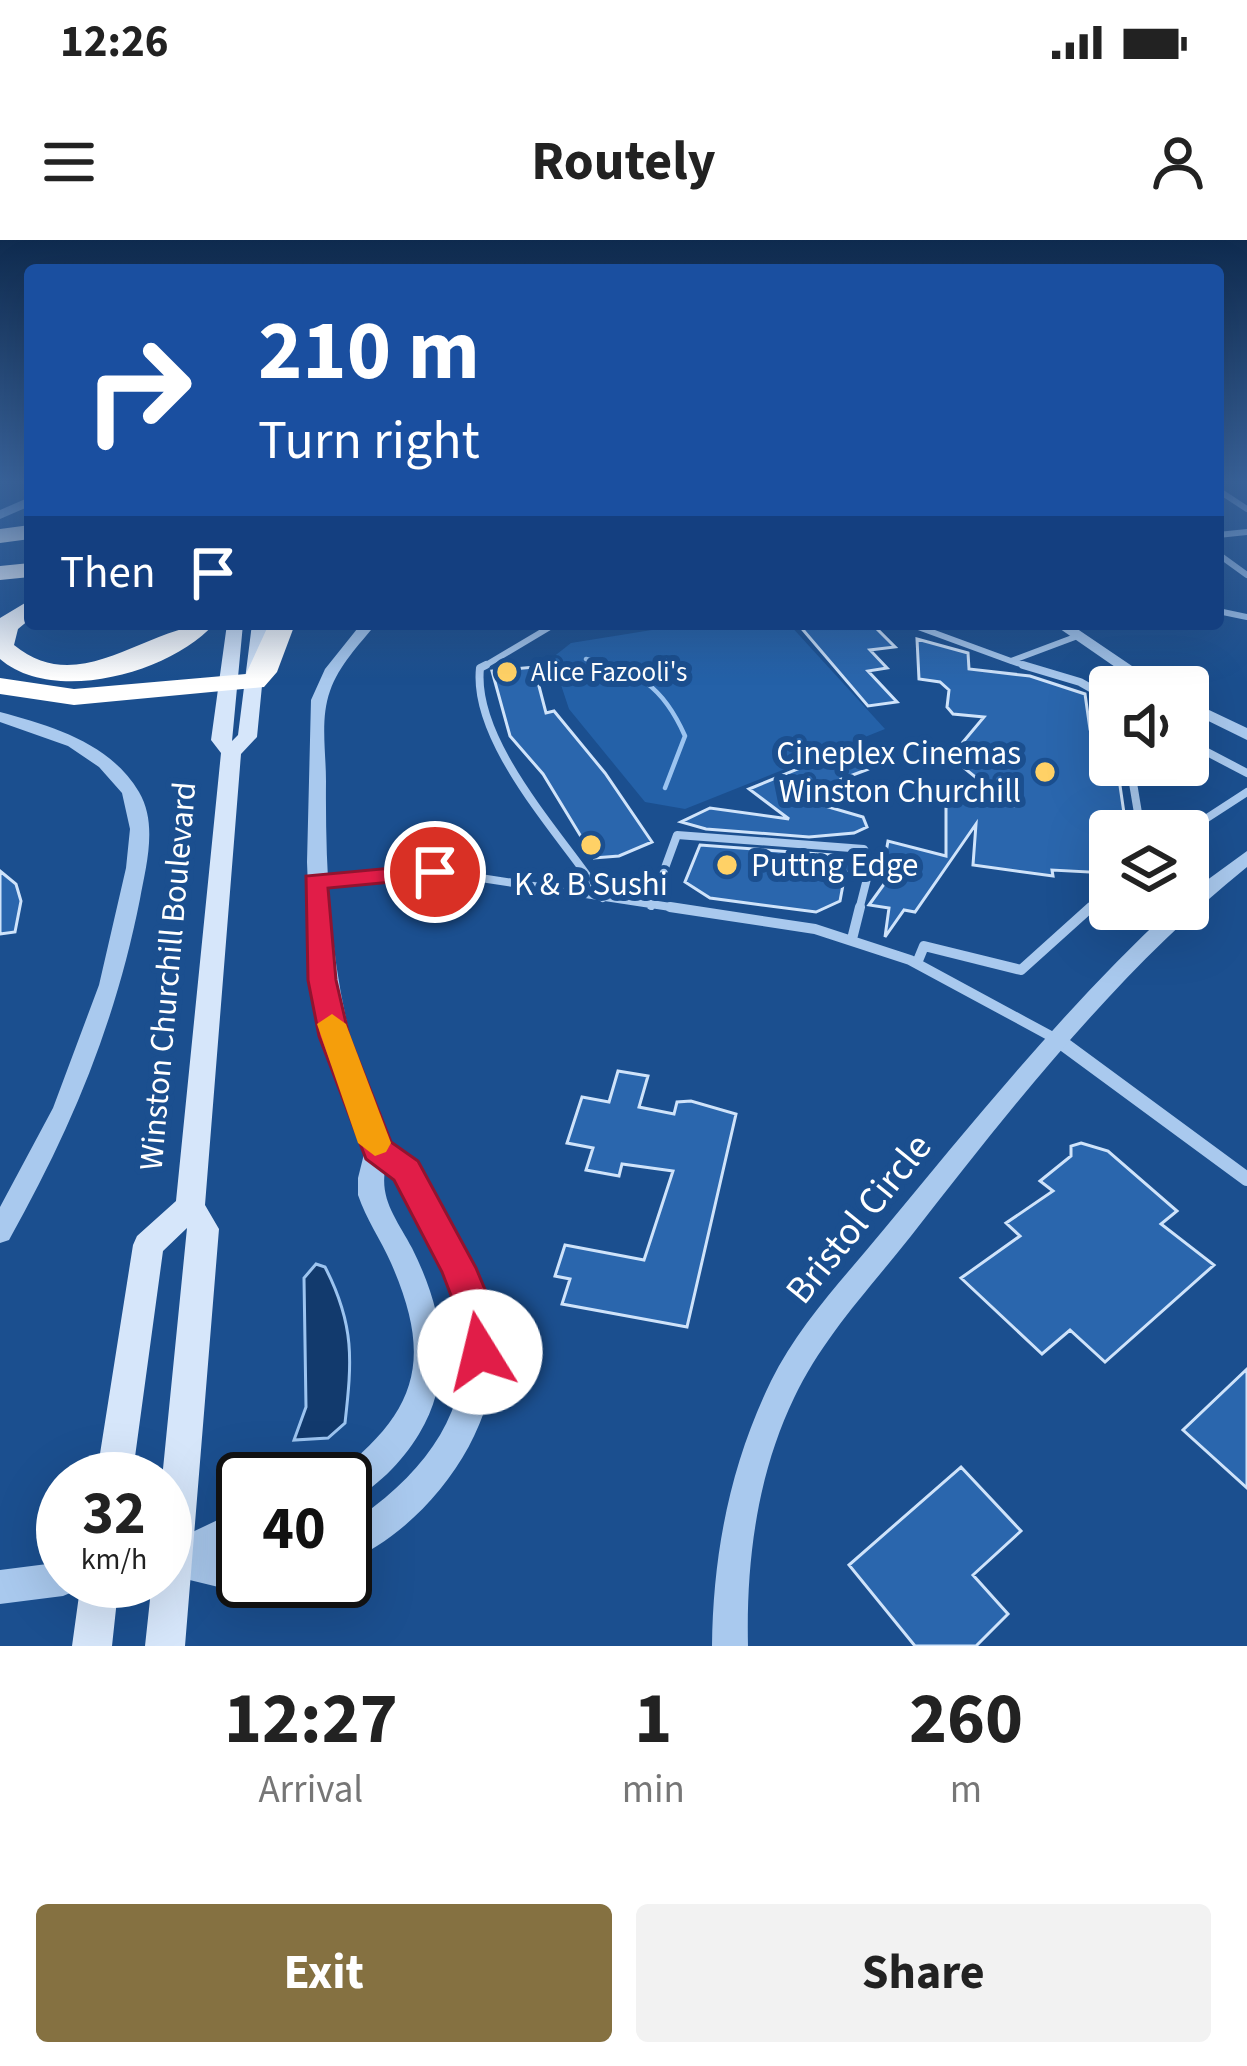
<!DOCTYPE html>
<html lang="en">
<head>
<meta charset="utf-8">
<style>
	body { margin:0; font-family:"Source Sans 3",sans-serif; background:#f2f2f2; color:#222; height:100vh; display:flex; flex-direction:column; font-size:45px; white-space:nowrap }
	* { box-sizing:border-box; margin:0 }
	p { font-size:39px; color:#767676 }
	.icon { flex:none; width:66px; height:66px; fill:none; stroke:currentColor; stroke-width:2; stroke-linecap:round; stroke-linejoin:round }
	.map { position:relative; height:1406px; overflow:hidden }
	.sheet { display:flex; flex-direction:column; background:#fff; flex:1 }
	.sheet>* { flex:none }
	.hud { position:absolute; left:24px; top:24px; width:1200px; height:366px; border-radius:12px; box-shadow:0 12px 48px #0002; background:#1a4fa0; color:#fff; overflow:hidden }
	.fabs { position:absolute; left:1089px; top:426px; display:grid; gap:24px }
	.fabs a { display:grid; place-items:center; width:120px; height:120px; border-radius:12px; background:#fff; box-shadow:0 12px 48px #0002; font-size:60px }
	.speed { position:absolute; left:36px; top:1212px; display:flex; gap:24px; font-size:60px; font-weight:700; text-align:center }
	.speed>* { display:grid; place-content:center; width:156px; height:156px; border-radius:50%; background:#fff; box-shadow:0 12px 48px #0002; line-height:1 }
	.speed small { font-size:30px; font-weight:400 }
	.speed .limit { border:6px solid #111; border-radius:18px; background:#fff; color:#111 }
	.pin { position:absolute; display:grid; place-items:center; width:102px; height:102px; color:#fff; margin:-51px; border:6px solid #fff; border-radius:50%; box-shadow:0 3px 12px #0007 }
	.me { position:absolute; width:132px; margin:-66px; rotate:351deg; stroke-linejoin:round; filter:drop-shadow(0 0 9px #0008) }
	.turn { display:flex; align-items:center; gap:42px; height:252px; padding:0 36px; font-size:54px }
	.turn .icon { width:156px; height:156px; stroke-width:2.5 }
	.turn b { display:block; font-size:84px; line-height:102px }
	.then { display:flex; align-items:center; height:114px; padding:0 36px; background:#0003; gap:24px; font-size:45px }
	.eta { display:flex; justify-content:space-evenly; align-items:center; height:204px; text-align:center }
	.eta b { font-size:72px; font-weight:700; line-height:84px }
	.primary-button { display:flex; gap:24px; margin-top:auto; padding:24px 36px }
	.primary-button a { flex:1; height:138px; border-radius:12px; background:#857141; color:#fff; font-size:48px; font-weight:700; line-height:138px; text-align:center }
	.primary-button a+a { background:#f2f2f2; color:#222 }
	.status { display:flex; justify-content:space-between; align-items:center; height:84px; padding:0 60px; background:#fff; direction:ltr }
	.status svg { height:33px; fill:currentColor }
	header { display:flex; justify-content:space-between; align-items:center; height:156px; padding:0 36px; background:#fff; font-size:54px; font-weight:700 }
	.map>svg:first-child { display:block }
	.green { fill:#2461a8 }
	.water { fill:#123a6d; stroke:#9cc4f0; stroke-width:3 }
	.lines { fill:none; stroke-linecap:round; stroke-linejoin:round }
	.stream { stroke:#9cc4f0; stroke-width:4.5 }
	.building { fill:#2a66ad; stroke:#cfe3fa; stroke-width:3 }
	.service-far2 { stroke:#a9c9ee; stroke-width:6 }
	.service-far1 { stroke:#a9c9ee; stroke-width:8 }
	.service { stroke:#a9c9ee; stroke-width:10 }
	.minor { stroke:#a9c9ee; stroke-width:14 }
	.tertiary { fill:#a9c9ee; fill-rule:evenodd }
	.secondary { fill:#d6e6fa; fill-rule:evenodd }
	.motorway { fill:#fff; fill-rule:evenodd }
	.route { fill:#e11d48; stroke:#92132f; stroke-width:3 }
	.slow { fill:#f59e0b }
	.poi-dot { fill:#ffd166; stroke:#1b4f8f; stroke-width:4.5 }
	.labels { text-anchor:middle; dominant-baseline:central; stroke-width:12; stroke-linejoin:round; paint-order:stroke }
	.far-poi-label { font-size:27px; fill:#fff; stroke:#1b4f8f; text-anchor:start }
	.poi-label { font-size:33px; fill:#fff; stroke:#1b4f8f; text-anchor:end }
	.street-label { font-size:33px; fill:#fff; stroke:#1b4f8f }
	.near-street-label { font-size:39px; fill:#fff; stroke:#1b4f8f }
</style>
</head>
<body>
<div class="status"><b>12:26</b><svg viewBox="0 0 49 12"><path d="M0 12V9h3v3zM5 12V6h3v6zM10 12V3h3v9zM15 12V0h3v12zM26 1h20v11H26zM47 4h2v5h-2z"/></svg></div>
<header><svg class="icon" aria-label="menu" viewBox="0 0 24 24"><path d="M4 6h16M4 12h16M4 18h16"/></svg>Routely<svg class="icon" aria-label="person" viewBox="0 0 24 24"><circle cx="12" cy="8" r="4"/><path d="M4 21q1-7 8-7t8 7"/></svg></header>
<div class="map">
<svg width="1247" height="1406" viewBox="0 0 1247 1406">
	<rect width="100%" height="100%" fill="#1b4f8f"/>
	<path class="green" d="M 689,384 L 789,384 L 885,489 L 685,569 L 645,562 L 569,469 L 552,418 L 571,403 Z"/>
	<path class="water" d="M 316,1024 L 325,1027 C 355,1085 352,1121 345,1183 L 328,1198 L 294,1200 L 306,1167 L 304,1038 Z"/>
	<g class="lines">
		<path class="stream" d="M 586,419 C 638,431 663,446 685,496 L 665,548"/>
	</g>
	<path class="building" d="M 798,384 L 872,384 L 895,407 L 870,410 L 887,428 L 868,431 L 897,462 L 868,466 Z
		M 917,399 L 968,413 L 969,429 L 1030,436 L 1085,454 L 1090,489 L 1110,491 L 1110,525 L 1117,525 L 1125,580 L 1099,576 L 1107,633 L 1052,630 L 1053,636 L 973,625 L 976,584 L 915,672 L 904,670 L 885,697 L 889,668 L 869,665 L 895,629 L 883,629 L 888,601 L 946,616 L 946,557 L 1010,565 L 958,523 L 958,508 L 984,477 L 953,474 L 947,467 L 949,450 L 940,442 L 919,439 Z
		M 534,427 L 546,473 L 554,471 L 605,533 L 652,602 L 619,616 L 594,618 L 543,534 L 510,496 L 492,431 Z
		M 834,514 L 866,530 L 842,539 L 849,544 L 808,561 L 863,577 L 867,587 L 854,593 L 809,597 L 706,589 L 681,582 L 710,568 L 789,579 L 749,549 Z
		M 700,605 L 833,615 L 857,627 L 845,634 L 840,661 L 816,672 L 762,665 L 710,658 L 685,642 Z
		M 0,631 L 16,644 L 21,661 L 15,692 L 0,694 Z
		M 618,831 L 648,836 L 639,867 L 674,874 L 677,862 L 691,861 L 736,874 L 687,1087 L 562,1064 L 570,1039 L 555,1036 L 565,1005 L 644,1020 L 673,931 L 622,924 L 619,936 L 586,930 L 593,908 L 567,903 L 582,857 L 609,862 Z
		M 1081,903 L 1108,911 L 1177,971 L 1161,984 L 1214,1025 L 1105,1122 L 1070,1090 L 1042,1114 L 961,1038 L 1020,996 L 1006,983 L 1053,951 L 1040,941 L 1071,916 L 1071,906 Z
		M 1247,1129 L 1247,1248 L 1183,1190 Z
		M 961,1227 L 1021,1291 L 973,1335 L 1008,1374 L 976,1406 L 915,1406 L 849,1325 Z"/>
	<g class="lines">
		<path class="service-far2" d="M 1218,250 L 1247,269
			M 1218,295 L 1247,292
			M 1218,314 L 1247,335
			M 1218,371 L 1247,377
			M 910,384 L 1011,421 L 1075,397
			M 1011,421 L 1033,428
			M 481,428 L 555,384"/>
		<path class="service-far1" d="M 486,425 L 480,428 C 472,503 563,597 603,658
			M 1023,425 L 1080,442 L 1110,459
			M 1188,502 L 1247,533
			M 1130,525 L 1141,591
			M 1187,591 L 1247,552
			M 320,641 L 435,631 L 690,670
			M 651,666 L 677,595 L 864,609 L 871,623 L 859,670
			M 1088,670 L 1110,650"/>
		<path class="service" d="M 670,667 L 815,689 L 910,720 L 1058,800
			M 852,699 L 860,667
			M 917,723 L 924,706 L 1021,730 L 1091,667"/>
		<path class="minor" d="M 1058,800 L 1247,939"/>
		<path class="tertiary" d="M 30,257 L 30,266 L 0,279 L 0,270 Z
			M 361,384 L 376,384 C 359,405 339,425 330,451 C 320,479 326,512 326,541 C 325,662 334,776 380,889 C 388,908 405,913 417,928 C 431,947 443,970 455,990 C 475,1025 491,1060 494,1101 C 501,1191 426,1289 345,1323 L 345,1287 C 457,1215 499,1120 431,998 C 418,975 406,946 385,930 C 380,961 398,981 412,1008 C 442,1068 456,1133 419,1194 C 402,1222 375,1250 345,1263 L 345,1239 L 332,1239 L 334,1236 C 417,1172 434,1121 391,1023 C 381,1000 366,979 358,955 L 358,938 L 365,910 L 331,818 L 321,779 L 310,701 L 307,622 L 311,460 L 325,429 Z
			M 1053,384 L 1070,384 L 1163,447 L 1144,447 Z
			M 1188,460 L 1247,488 L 1247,500 L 1188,471 Z
			M 0,472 C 52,486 110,503 139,552 C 158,584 146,626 140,659 C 115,785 71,889 9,1000 L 0,1003 L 0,967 L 53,868 L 99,745 L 126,628 L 130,589 L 122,553 L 99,527 L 68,506 L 0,482 Z
			M 1247,611 L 1247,627 C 1117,732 1014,864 911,996 C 870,1048 823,1097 794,1158 C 757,1235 746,1322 748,1406 L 712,1406 C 713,1314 730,1225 771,1141 C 799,1084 845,1037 885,988 C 976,878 1066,767 1171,669 L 1188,669 L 1188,654 Z
			M 243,1268 L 243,1301 L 219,1313 L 243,1319 L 243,1341 L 258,1341 L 255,1348 L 243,1353 L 165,1334 L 165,1305 Z
			M 63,1322 L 63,1341 L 79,1341 L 75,1351 L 63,1356 L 0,1364 L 0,1330 Z"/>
		<path class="secondary" d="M 227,384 L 243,384 L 232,501 L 238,495 L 252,384 L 268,384 L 257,497 L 241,514 L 205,965 L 219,989 L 185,1406 L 145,1406 L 152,1341 L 165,1341 L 162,1239 L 187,988 L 163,1011 L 132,1239 L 96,1239 L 133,1005 L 137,996 L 176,961 L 221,513 L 211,500 Z
			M 81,1341 L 119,1341 L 112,1406 L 72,1406 Z"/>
		<path class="motorway" d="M 30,285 L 30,299 L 0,303 L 0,289 Z
			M 30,323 L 30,337 L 0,340 L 0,326 Z
			M 30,360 L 30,379 L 18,389 L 14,405 C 81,460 147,384 214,384 C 171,433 53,465 0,419 L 0,378 Z
			M 269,384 L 295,384 L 277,432 L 264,447 L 74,465 L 0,454 L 0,438 L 74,449 L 246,434 Z"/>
	</g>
	<linearGradient id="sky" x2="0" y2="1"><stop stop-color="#0f2b4f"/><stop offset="0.55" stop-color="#39639b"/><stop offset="1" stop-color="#39639b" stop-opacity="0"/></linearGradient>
	<rect width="1247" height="439" fill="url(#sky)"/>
	<path class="route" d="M 435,624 L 447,632 L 444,637 L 328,648 L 336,740 L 349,796 L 391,902 L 418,921 L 476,1028 L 494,1071 L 499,1112 L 494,1124 L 480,1129 L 467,1124 L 457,1071 L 442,1032 L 394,940 L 366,919 L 319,796 L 308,740 L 306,636 Z"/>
	<path class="slow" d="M 332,774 L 346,784 L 391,903 L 386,912 L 375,916 L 358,903 L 317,784 Z"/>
	<g class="poi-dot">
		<circle cx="507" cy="432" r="12"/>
		<circle cx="1045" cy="532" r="12"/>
		<circle cx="591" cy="605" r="12"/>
		<circle cx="727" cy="625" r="12"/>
	</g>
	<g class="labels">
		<g class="far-poi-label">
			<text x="531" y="432">Alice Fazooli's</text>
		</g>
		<g class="poi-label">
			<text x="1021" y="513">Cineplex Cinemas<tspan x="1021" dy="38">Winston Churchill</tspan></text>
			<text x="751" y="625" text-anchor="start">Puttng Edge</text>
			<text x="591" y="644" text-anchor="middle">K &amp; B Sushi</text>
		</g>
		<g class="street-label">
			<text transform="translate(168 736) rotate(-85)">Winston Churchill Boulevard</text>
		</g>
		<g class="near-street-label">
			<text transform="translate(859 979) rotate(-51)">Bristol Circle</text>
		</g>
	</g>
</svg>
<div class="fabs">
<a><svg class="icon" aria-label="sound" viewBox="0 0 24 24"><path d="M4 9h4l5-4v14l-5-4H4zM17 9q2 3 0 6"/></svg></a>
<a><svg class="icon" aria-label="layers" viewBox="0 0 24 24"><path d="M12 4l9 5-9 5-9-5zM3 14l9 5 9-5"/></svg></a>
</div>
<div class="speed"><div>32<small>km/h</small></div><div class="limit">40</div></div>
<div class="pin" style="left:435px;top:632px;background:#d93025"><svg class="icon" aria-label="arrive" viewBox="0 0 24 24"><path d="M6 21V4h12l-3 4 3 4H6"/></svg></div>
<svg class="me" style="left:480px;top:1112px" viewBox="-20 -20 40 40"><circle r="19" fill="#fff"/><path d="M0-13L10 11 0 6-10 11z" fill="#e11d48"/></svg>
<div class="hud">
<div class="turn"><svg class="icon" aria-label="right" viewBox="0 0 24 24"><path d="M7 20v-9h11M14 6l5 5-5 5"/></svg><div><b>210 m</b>Turn right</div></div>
<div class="then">Then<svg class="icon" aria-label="arrive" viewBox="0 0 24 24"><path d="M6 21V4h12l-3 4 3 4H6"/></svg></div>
</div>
</div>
<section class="sheet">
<div class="eta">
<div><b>12:27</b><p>Arrival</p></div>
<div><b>1</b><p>min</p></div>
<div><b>260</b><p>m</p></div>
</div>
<div class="primary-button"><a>Exit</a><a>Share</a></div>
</section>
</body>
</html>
